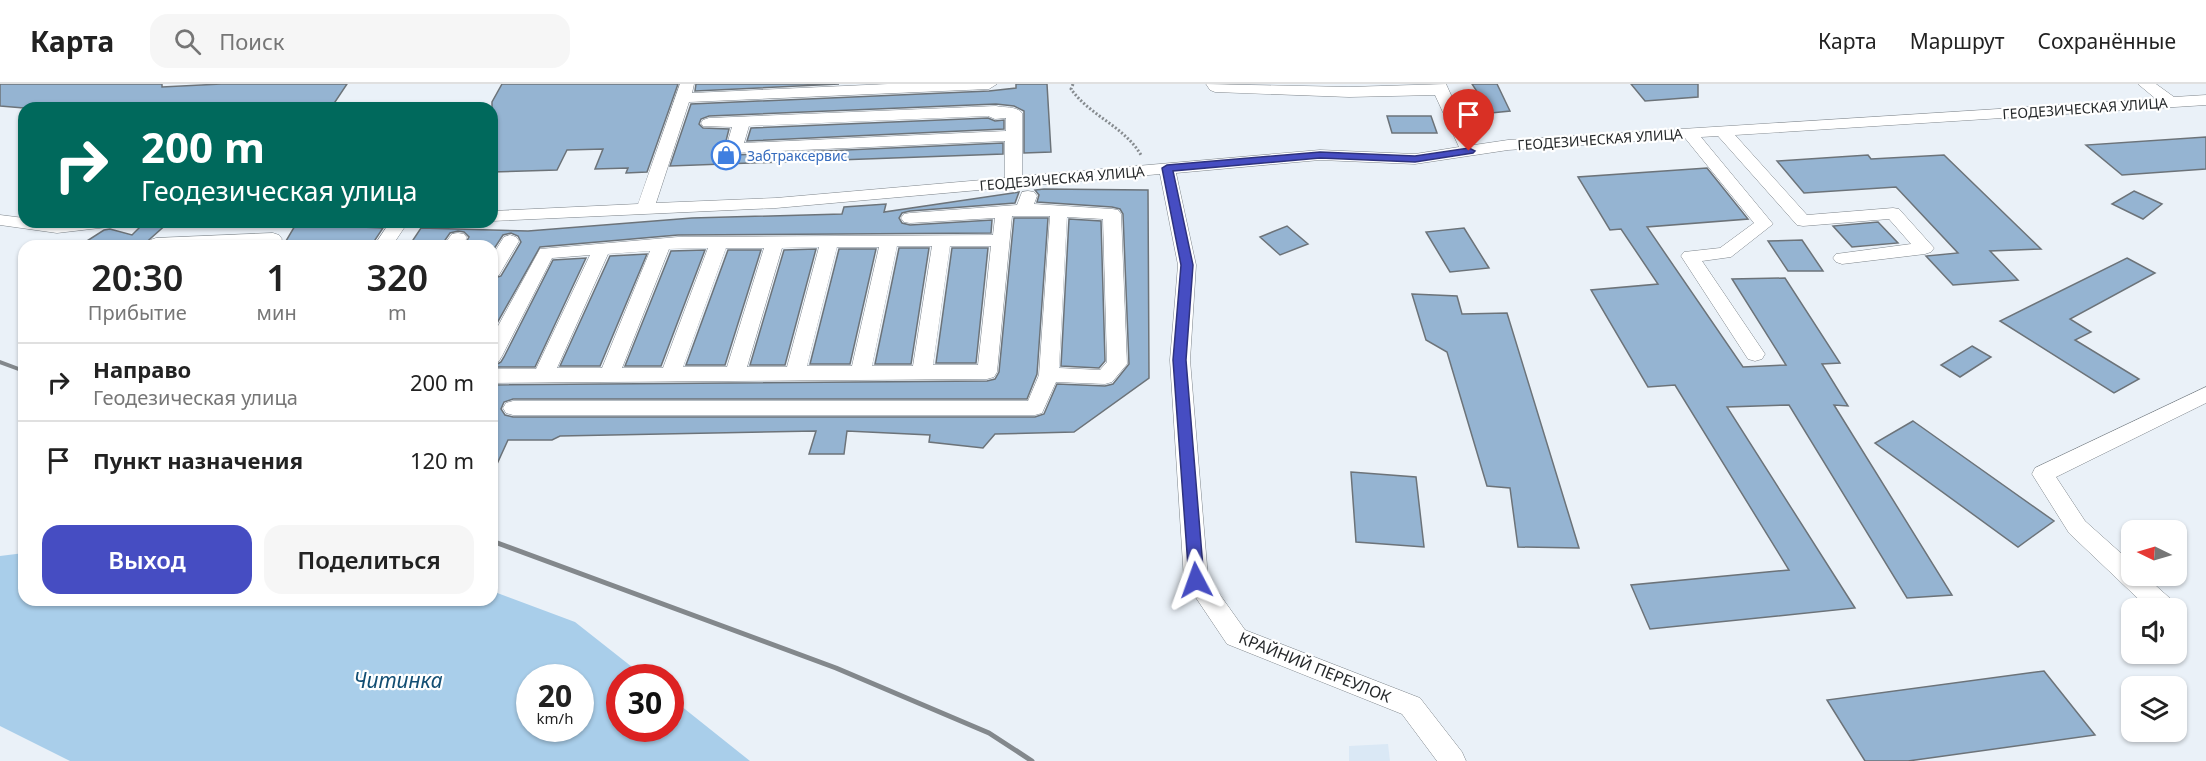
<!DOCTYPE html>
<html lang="ru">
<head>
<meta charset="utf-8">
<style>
	body { margin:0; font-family:"Noto Sans",sans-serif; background:#f6f6f6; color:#222; height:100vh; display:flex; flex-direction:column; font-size:22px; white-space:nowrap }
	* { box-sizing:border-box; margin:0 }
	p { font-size:20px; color:#767676 }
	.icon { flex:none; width:33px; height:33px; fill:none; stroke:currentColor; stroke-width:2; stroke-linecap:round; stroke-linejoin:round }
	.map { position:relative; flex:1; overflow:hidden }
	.details { position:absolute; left:18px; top:156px; width:480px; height:366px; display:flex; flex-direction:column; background:#fff; border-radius:18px; box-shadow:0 2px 4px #0004 }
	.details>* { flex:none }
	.top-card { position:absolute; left:18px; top:18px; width:480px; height:126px; border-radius:18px; box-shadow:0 2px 4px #0004; background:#00695c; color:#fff; overflow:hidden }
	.needle { width:39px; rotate:275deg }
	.controls { position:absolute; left:2121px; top:436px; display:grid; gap:12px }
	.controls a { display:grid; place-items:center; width:66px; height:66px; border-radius:12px; background:#fff; box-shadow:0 2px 4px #0004; font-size:30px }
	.speed { position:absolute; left:516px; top:580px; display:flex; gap:12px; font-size:30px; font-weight:700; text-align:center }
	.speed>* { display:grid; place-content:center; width:78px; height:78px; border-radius:50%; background:#fff; box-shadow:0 2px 4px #0004; line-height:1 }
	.speed small { font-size:15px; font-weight:400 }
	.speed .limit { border:9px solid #d22; background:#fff; color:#111 }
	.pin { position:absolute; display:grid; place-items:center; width:51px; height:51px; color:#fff; margin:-62px -26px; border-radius:50% 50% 50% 0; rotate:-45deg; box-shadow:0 0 6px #0007 }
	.pin .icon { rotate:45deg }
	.me { position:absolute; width:66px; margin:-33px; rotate:356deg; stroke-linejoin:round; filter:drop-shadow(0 0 4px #0008) }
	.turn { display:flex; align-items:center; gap:21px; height:126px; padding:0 24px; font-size:27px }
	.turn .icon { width:78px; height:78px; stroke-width:2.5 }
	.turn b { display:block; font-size:42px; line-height:51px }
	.eta { display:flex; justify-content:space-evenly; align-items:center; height:102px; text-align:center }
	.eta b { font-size:36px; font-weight:600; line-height:42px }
	.button { display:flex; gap:12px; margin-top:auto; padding:12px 24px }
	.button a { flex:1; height:69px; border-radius:18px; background:#464dc2; color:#fff; font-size:24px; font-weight:600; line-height:69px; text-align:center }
	.button a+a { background:#f6f6f6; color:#222 }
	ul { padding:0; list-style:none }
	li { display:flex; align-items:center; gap:18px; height:78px; padding:0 24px; border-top:2px solid #e0e0e0 }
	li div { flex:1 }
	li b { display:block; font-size:22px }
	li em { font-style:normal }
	header { display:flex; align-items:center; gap:36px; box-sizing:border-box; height:84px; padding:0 30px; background:#fff; border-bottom:2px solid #e0e0e0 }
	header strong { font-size:28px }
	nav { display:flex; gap:33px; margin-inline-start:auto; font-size:21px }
	.search { width:420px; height:54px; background:#f6f6f6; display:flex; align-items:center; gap:15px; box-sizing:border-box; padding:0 21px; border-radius:18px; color:#767676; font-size:22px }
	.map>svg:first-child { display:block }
	.built { fill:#dae8f5 }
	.water { fill:#a9ceea; fill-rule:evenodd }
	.building { fill:#95b4d2; stroke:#6c7379; stroke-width:1.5 }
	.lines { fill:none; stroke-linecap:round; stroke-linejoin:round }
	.minor-casing { stroke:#7e858b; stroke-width:1 }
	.path { stroke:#868b8f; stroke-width:3; stroke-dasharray:2 2; stroke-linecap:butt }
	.minor { fill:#fff; fill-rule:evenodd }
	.rail-far1 { stroke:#83888c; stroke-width:4 }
	.rail { stroke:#83888c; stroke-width:5 }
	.route { fill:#464dc2; stroke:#2e327e; stroke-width:1.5 }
	.labels { text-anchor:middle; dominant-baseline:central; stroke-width:4.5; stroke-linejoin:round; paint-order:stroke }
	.far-street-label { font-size:14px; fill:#26292b; stroke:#fff }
	.far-shop-label { font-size:14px; fill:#366cbe; stroke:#fff; text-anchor:start }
	.street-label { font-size:16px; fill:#26292b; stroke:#fff }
	.near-water-label { font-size:21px; font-style:italic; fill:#124e73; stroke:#fff }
</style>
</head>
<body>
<header>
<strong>Карта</strong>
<div class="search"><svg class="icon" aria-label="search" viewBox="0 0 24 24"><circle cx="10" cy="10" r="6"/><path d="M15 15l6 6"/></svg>Поиск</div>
<nav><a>Карта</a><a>Маршрут</a><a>Сохранённые</a></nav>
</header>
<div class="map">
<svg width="2206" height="677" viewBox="0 0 2206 677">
	<rect width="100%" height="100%" fill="#eaf1f8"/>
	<path class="built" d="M 1388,660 L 1390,677 L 1349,677 L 1349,662 Z"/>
	<path class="water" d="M 24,469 L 24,516 L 492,516 L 492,507 L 575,538 L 646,594 L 620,594 L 620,645 L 670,645 L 671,614 L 750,677 L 70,677 L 0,642 L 0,472 ZM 530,594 L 580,594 L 580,645 L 530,645 Z"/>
	<path class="building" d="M 0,0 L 162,0 L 162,3 L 221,0 L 347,0 L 331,24 L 137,24 L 137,21 L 24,24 L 0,22 Z
		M 502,0 L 678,0 L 647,88 L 626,89 L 628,84 L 595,85 L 603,65 L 567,66 L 557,86 L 492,88 L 492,18 Z
		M 696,0 L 839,0 L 695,7 Z
		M 1016,0 L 1047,0 L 1051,68 L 1024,69 L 1024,27 L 1014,22 L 996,20 L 709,32 L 701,35 L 699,40 L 703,44 L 729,45 L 724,65 L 734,71 L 1003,59 L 1003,70 L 670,82 L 691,20 L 989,7 L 1016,4 Z
		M 1472,0 L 1497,0 L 1510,27 L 1491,29 Z
		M 1631,0 L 1698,0 L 1698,13 L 1645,17 Z
		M 1387,32 L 1431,32 L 1437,49 L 1392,49 Z
		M 988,34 L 995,37 L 1004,36 L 1004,45 L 747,57 L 751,44 Z
		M 2206,53 L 2206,85 L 2122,91 L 2086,61 Z
		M 1868,71 L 1871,75 L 1944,71 L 2041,165 L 1990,167 L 2018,196 L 1953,201 L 1926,172 L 1958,169 L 1896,103 L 1804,109 L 1777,77 Z
		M 1707,84 L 1748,135 L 1647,143 L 1743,283 L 1786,281 L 1732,195 L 1785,194 L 1840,279 L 1822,280 L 1848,322 L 1834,321 L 1952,511 L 1907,514 L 1789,321 L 1727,323 L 1855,524 L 1650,545 L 1631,501 L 1789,486 L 1675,301 L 1648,303 L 1591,206 L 1658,200 L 1621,145 L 1610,146 L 1578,93 Z
		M 1044,105 L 1148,106 L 1149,294 L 1074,348 L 995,350 L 983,364 L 929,358 L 930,351 L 847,347 L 844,370 L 809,370 L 816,347 L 560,352 L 552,356 L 508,356 L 492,391 L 492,301 L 987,297 L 995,295 L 999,288 L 1014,134 L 1048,134 L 1037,290 L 1027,315 L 513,315 L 504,318 L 501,325 L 505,331 L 513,333 L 1035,333 L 1044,330 L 1057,300 L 1105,302 L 1113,300 L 1129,280 L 1123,130 L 1120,125 L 1112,123 L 1037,118 L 1039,111 L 1035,106 Z
		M 2134,107 L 2162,120 L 2143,135 L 2112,120 Z
		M 1019,108 L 1015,119 L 910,127 L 902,129 L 899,134 L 902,139 L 910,141 L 992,136 L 991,149 L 678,151 L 540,163 L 492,248 L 492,195 L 501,192 L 521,158 L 518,152 L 511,149 L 503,151 L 492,168 L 492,162 L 464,162 L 469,153 L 464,148 L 458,147 L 450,149 L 441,162 L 409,162 L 421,144 L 528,147 L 692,134 L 842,130 L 844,123 L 886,120 L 884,128 Z
		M 1069,135 L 1101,137 L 1105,277 L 1099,284 L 1061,282 Z
		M 145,138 L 169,138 L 142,162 L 79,162 L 104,146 L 110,145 L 132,151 Z
		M 1878,138 L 1898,159 L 1852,163 L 1833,142 Z
		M 296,140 L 383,144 L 373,159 L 356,159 L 354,162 L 283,162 Z
		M 1287,142 L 1308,160 L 1280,171 L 1260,153 Z
		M 1464,144 L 1489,184 L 1450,188 L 1426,148 Z
		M 1802,156 L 1823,187 L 1788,187 L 1768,157 Z
		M 899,164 L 929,164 L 911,280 L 875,280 Z
		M 952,164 L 988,164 L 976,279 L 936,279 Z
		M 816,165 L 785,281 L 750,281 L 784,166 Z
		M 839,165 L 876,165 L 850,280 L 810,280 Z
		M 705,166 L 661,282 L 625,282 L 671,167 Z
		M 728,166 L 761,166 L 725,281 L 686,281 Z
		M 647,170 L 600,282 L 560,282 L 610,172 Z
		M 586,174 L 535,283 L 492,283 L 501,278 L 504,273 L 553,176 Z
		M 2127,174 L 2155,189 L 2070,235 L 2091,248 L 2075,256 L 2139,295 L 2114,309 L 2000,237 Z
		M 1412,210 L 1457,212 L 1462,230 L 1507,229 L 1579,464 L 1518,463 L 1510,404 L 1487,402 L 1447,268 L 1426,256 Z
		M 1972,262 L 1991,273 L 1960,293 L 1941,281 Z
		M 1913,337 L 2054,437 L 2018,463 L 1875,359 Z
		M 1351,388 L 1416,393 L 1424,463 L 1356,458 Z
		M 2044,587 L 2095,651 L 1908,677 L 1865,677 L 1827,616 Z"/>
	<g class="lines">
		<g class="minor-casing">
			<path id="minor" d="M 680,0 L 694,0 L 692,9 L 888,0 L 997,0 L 989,5 L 689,18 L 656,119 L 776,114 L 1005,94 L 1005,57 L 734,69 L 726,64 L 732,43 L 703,42 L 701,39 L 703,36 L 709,34 L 996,22 C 1003,24 1017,22 1022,29 L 1022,92 L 1320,66 L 1415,70 L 1459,63 L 1435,11 L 1349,13 L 1215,8 L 1210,6 L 1206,0 L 1349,3 L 1446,0 L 1474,61 L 1508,56 L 2156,15 L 2138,0 L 2156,0 L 2174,13 L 2206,11 L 2206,21 L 1735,51 L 1807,131 L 1893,124 L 1899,125 L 1934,164 L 1931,168 L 1925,170 L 1842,180 L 1836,178 L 1833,174 L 1836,170 L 1911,160 L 1889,135 L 1803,142 L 1797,141 L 1718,52 L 1701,53 L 1773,140 L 1731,173 L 1702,177 L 1765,270 L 1762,275 L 1755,277 L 1748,275 L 1681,172 L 1684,168 L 1720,164 L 1754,139 L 1685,54 L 1508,66 L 1415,80 L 1320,76 L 1176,89 L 1196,181 L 1190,276 L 1208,494 L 1245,546 L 1420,614 L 1462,668 L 1466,677 L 1437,677 L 1402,630 L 1227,560 L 1184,496 L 1170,276 L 1178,181 L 1160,90 L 776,124 L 492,137 L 492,127 L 638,120 ZM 988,32 L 995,35 L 1006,34 L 1006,47 L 744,59 L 749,42 Z
				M 1028,107 L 1034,108 L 1037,112 L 1034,120 L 1112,125 L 1118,126 L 1121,130 L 1127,280 L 1112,298 L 1105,300 L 1056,298 L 1042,329 L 1035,331 L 513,331 L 506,329 L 503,324 L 506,319 L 513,317 L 1028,317 L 1039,291 L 1050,132 L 1012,132 L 997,288 L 994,293 L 987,295 L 492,299 L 492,285 L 536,285 L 590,171 L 552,174 L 502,272 L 499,277 L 492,279 L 492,253 L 540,165 L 678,153 L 993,151 L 995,134 L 910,139 L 904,138 L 901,134 L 904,130 L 910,129 L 1017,121 L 1022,108 ZM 1067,133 L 1103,135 L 1107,278 L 1100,286 L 1059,284 ZM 897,162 L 932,162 L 913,282 L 872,282 ZM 950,162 L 991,162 L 978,281 L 933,281 ZM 819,163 L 787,283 L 747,283 L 782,164 ZM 837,163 L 879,163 L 852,282 L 807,282 ZM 708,164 L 663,284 L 622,284 L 669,165 ZM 726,164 L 764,164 L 727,283 L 683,283 ZM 650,167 L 602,284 L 557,284 L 608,170 Z
				M 0,131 L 24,134 L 24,138 L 117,138 L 114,142 L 108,143 L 57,149 L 0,141 Z
				M 390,138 L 408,138 L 392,162 L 374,162 Z
				M 273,149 L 279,151 L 282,155 L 278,162 L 144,162 L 150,156 L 156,154 Z
				M 458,149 L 464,150 L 467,154 L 461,162 L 443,162 L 452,150 Z
				M 510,151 L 516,153 L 519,157 L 499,191 L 492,193 L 492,172 L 504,153 Z
				M 2206,303 L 2206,319 L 2056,393 L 2085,437 L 2132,479 L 2132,492 L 2145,492 L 2173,517 L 2176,524 L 2149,525 L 2069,449 L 2032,390 L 2035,384 Z"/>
		</g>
		<path class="path" d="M 1073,0 L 1071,5 C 1090,32 1124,42 1141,71"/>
		<use href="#minor" class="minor"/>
		<path class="rail-far1" d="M 0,278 L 24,287"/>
		<path class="rail" d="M 492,457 L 836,584 L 989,649 L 1032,677"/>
	</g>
	<path class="route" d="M 1469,64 L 1475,67 L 1473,69 L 1415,78 L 1320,74 L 1173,87 L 1193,181 L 1186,276 L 1204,496 L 1202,500 L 1196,502 L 1191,500 L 1189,496 L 1173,276 L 1181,181 L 1162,84 L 1167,81 L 1320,68 L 1415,72 Z"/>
	<defs>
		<g id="shop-ring" transform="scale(1.5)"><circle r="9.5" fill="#fff" stroke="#3f7fe0" stroke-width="1.5"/><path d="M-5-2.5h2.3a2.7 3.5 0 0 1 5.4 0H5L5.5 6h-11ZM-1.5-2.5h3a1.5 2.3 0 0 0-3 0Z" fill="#3f7fe0"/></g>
	</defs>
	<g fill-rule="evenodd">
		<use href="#shop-ring" x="726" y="71"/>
	</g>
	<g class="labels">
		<g class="far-street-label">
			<text transform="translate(2085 24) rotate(-4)">ГЕОДЕЗИЧЕСКАЯ УЛИЦА</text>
			<text transform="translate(1600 55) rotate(-4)">ГЕОДЕЗИЧЕСКАЯ УЛИЦА</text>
			<text transform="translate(1062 94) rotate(-5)">ГЕОДЕЗИЧЕСКАЯ УЛИЦА</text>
		</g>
		<g class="far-shop-label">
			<text x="747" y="71">Забтраксервис</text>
		</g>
		<g class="street-label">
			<text transform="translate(1315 583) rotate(22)">КРАЙНИЙ ПЕРЕУЛОК</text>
		</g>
		<g class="near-water-label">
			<text x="398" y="596">Читинка</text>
		</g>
	</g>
</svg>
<div class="controls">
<a><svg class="needle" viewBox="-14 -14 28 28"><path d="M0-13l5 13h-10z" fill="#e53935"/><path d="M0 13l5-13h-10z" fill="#767676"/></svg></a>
<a><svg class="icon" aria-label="sound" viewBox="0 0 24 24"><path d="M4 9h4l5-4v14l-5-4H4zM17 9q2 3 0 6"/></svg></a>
<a><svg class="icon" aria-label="layers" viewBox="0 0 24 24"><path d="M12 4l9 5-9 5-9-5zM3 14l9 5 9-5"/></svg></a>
</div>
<div class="speed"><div>20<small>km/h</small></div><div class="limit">30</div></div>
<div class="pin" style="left:1469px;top:67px;background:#d93025"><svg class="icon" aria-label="arrive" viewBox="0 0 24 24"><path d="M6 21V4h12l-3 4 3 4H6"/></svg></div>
<svg class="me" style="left:1196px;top:496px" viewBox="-20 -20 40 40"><path d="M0-17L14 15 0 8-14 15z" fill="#464dc2" stroke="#fff" stroke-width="4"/></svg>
<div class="top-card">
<div class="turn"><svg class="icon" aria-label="right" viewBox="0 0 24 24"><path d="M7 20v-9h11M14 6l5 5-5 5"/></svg><div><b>200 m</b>Геодезическая улица</div></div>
</div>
<section class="details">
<div class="eta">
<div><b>20:30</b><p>Прибытие</p></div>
<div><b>1</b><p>мин</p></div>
<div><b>320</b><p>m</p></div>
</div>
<ul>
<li><svg class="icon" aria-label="right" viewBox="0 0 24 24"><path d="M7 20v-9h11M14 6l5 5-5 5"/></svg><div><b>Направо</b><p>Геодезическая улица</p></div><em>200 m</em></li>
<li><svg class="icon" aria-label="arrive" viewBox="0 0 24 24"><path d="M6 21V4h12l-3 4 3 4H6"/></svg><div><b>Пункт назначения</b></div><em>120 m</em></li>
</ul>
<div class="button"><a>Выход</a><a>Поделиться</a></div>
</section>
</div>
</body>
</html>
